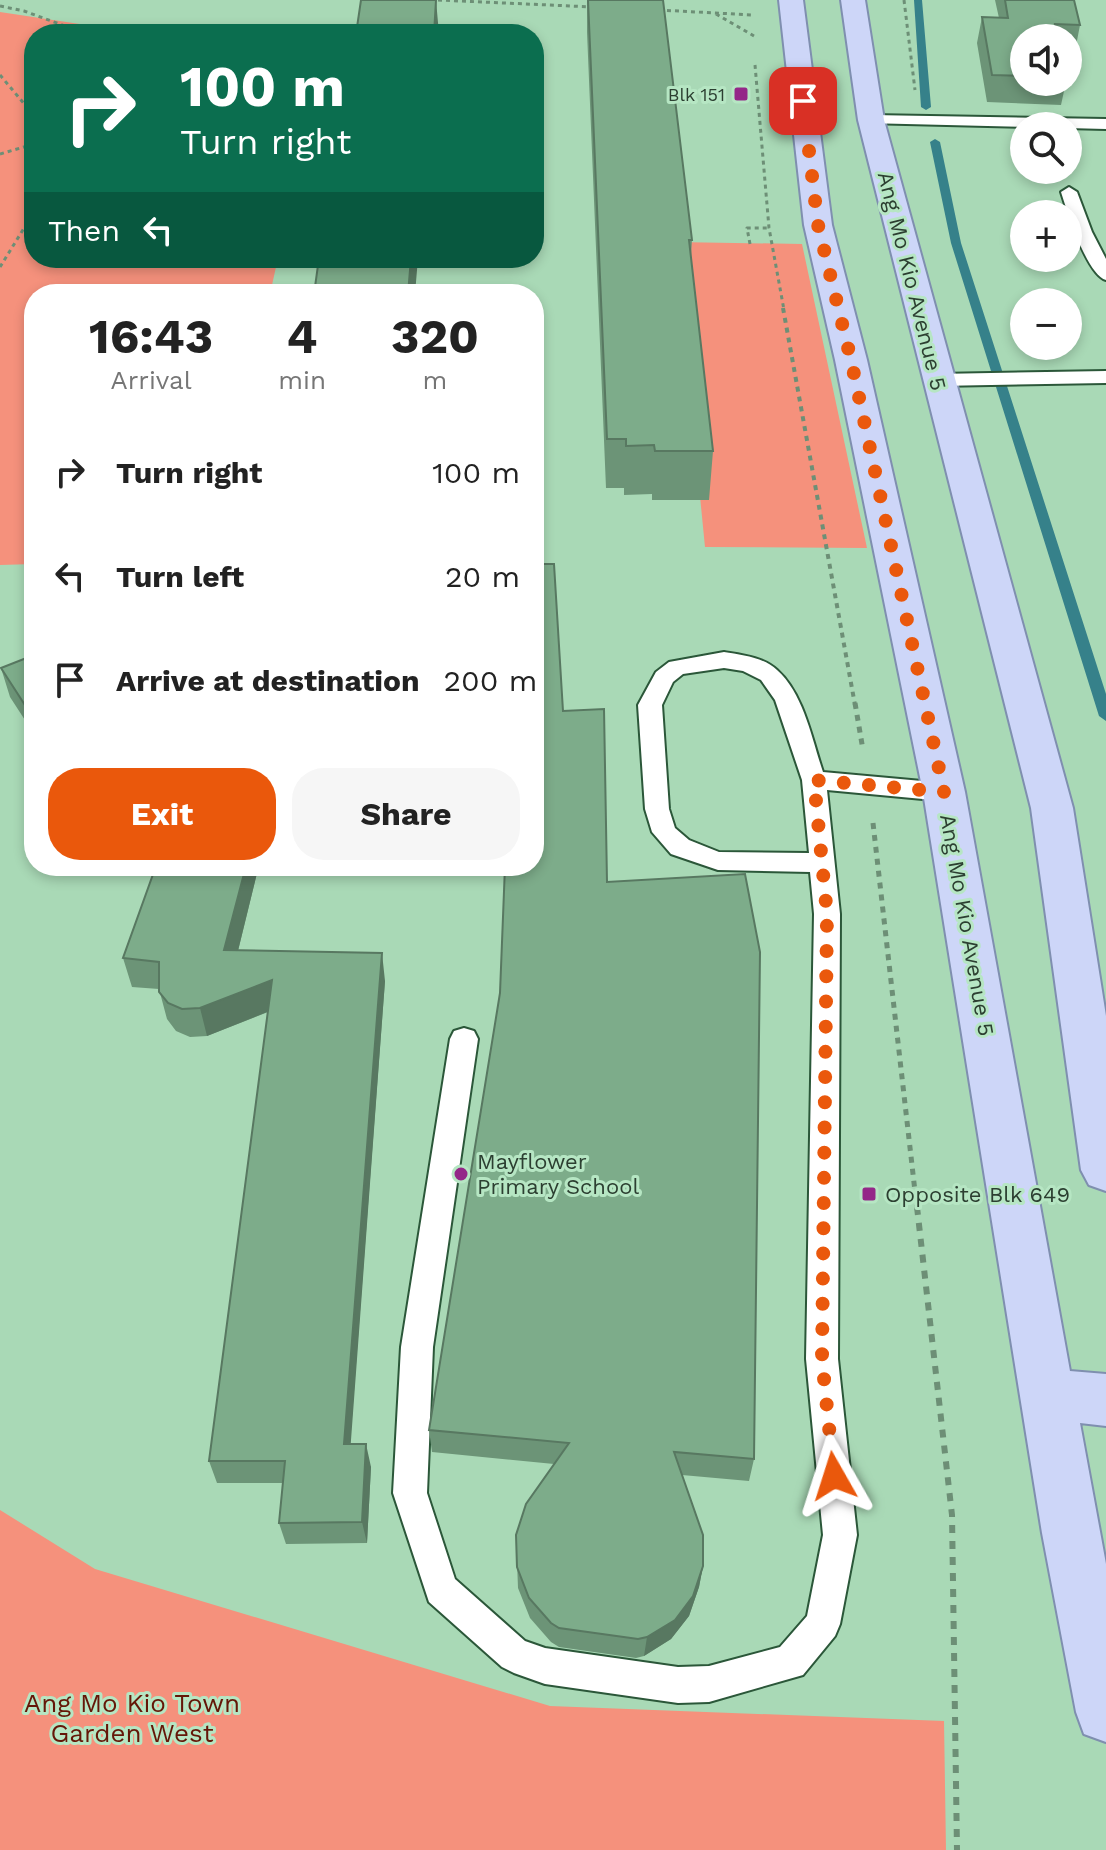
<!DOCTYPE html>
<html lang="en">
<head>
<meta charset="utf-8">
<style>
	body { margin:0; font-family:"Work Sans",sans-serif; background:#f6f6f6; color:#222; height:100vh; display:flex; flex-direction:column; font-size:30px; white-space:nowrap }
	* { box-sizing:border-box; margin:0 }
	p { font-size:26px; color:#767676 }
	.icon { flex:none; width:44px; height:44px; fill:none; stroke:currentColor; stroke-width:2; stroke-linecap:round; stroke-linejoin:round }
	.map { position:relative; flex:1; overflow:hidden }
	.details { position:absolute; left:24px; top:284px; width:520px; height:592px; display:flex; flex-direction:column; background:#fff; border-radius:32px; box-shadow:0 4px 12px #0003 }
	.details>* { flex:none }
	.top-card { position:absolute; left:24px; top:24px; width:520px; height:244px; border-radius:32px; box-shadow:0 4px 12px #0003; background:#0b6e4f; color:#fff; overflow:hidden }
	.controls { position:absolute; left:1010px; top:24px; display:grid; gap:16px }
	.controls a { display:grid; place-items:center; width:72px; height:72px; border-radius:50%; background:#fff; box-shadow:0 4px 12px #0003; font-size:40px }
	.pin { position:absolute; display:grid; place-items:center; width:68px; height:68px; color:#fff; margin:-34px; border-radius:16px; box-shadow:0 4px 12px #0006 }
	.me { position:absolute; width:88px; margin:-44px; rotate:354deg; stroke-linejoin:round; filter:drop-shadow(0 0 6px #0008) }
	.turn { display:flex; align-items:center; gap:28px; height:168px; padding:0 24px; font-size:36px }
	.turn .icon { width:104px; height:104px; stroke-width:2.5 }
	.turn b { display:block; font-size:56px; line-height:68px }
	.then { display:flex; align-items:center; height:76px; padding:0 24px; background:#0003; gap:16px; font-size:30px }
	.eta { display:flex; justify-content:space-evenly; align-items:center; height:136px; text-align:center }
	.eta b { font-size:48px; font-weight:700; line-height:56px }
	.button { display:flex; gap:16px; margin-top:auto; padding:16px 24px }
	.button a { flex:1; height:92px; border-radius:32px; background:#ea580c; color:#fff; font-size:32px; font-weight:700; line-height:92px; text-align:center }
	.button a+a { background:#f6f6f6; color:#222 }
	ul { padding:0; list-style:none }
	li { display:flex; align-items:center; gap:24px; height:104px; padding:0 24px }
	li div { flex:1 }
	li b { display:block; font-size:30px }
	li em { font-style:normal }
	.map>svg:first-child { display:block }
	.green { fill:#f5917c }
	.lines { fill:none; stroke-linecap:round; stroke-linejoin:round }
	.stream { fill:#36818a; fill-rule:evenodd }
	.service-casing { stroke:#2b5739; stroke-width:4 }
	.primary-casing { stroke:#7f8faf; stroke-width:4 }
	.path-far3 { stroke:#6d8f76; stroke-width:3; stroke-dasharray:4 4; stroke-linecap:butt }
	.path-far2 { stroke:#6d8f76; stroke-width:4; stroke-dasharray:5 5; stroke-linecap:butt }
	.path-far1 { stroke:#6d8f76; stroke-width:5; stroke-dasharray:6 6; stroke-linecap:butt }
	.path { stroke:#6d8f76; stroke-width:6; stroke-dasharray:8 8; stroke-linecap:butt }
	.service { fill:#fff; fill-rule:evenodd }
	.primary { fill:#cdd6f8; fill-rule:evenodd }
	.wall { fill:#6c9477 }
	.shaded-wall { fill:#587861 }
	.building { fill:#7dac8a; stroke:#587861; stroke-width:2 }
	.route { stroke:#ea580c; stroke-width:14; stroke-dasharray:0 25.2 }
	.poi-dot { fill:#942788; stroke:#b6e6c3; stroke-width:3 }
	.labels { text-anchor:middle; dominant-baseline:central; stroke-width:6; stroke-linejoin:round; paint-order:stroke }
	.far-poi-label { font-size:18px; fill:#2c3f31; stroke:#b6e6c3; text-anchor:end }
	.street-label { font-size:22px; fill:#2c3f31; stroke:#b6e6c3 }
	.poi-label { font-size:22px; fill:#2c3f31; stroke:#b6e6c3; text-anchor:start }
	.near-park-label { font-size:26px; fill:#641708; stroke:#b6e6c3 }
</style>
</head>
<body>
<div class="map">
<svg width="1106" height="1850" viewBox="0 0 1106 1850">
	<rect width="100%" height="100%" fill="#a9d9b6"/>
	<path class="green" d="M 0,12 L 146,34 L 34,34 L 34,258 L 278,258 L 270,294 L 34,294 L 34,564 L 0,565 Z
		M 675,242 L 802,244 L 867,548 L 705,547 Z
		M 0,1510 L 95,1569 L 550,1706 L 944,1721 L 946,1850 L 0,1850 Z"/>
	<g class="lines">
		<path class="stream" d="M 914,0 L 922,0 L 931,107 L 926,110 L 921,107 Z
			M 935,139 L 940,142 L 961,243 L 1106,694 L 1106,721 L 1099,716 L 951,243 L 930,142 Z"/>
		<g class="service-casing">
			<path id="service" d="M 871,115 L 1106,119 L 1106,129 L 865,123 L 865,117 Z
				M 1069,187 L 1077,192 L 1092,232 L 1106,259 L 1106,280 C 1087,275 1067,211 1061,192 Z
				M 1106,371 L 1106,383 L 937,386 L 927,380 L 937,374 Z
				M 724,652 C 742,655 763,657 777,670 C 804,694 812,740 823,772 L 944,783 L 953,786 L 956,792 L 953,798 L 944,801 L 827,790 L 840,914 L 838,1359 L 857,1535 L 840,1624 L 835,1636 L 803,1675 L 709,1702 L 678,1703 L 545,1684 L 514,1673 L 502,1667 L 429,1602 L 393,1493 L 401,1347 L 450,1039 L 454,1031 L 464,1028 L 474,1031 L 478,1039 L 433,1347 L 427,1493 L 455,1579 L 525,1641 L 545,1648 L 678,1667 L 709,1666 L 780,1647 L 807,1616 L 823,1535 L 806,1359 L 814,914 L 810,872 L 718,870 L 671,854 L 652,832 L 645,809 L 638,705 L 656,672 L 669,662 ZM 724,668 L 743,671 L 761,680 L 775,700 L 802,780 L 809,853 L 719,852 L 689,840 L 675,828 L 669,809 L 662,705 L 673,682 L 683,674 Z"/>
		</g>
		<g class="primary-casing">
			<path id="primary" d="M 779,0 L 803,0 L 832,225 L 867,360 L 965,792 L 1070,1371 L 1106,1374 L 1106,1426 L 1080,1423 L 1106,1564 L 1106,1742 L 1084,1734 L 1076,1712 L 1042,1533 L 923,792 L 835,360 L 804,225 Z
				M 841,0 L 865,0 L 884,120 L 1073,808 L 1106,1016 L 1106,1191 L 1089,1185 L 1081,1170 L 1031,808 L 858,120 Z"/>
		</g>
		<path class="path-far3" d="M 438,0 L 593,7
			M 904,0 L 915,90
			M 0,6 L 24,11 L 87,34
			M 659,10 L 753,15
			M 716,14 L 754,36
			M 755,65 L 769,228 L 784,310
			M 0,75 L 26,106 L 34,139
			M 0,154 L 34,144
			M 750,244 L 747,228 L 769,228
			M 0,267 L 34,212"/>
		<path class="path-far2" d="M 783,308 L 855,705"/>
		<path class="path-far1" d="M 855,703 L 863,750
			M 873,823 L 917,1209"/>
		<path class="path" d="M 917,1207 L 952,1515 L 957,1850"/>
		<use href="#service" class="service"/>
		<use href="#primary" class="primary"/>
	</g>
	<path class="wall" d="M 587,0 L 663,0 L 692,240 L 691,256 L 713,451 L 709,500 L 652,500 L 652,494 L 624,495 L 624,488 L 606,488 L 587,32 Z
		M 995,0 L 1074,0 L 1080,25 L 1075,51 L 1068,51 L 1068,38 L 1024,38 L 1024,82 L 1066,82 L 1061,105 L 987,102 L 977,43 L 982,17 L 999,18 Z
		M 34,655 L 34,734 L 10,697 L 1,668 Z
		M 563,711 L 754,1459 L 749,1481 L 682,1475 L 703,1566 L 699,1587 L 689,1616 L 671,1639 L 644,1656 L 636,1658 L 559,1647 L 551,1642 L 530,1618 L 518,1588 L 516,1535 L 554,1464 L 432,1452 L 429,1430 L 500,993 Z
		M 156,866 L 257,866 L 258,869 L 238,951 L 385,981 L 350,1444 L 371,1467 L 367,1543 L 286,1544 L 279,1523 L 283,1483 L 217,1483 L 209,1461 L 268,1012 L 207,1036 L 190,1037 L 176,1031 L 167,1019 L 159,989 L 132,987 L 123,958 Z"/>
	<path class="shaded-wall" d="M 436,0 L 439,34 L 434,34 Z
		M 411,258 L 418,258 L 415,294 L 408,294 Z
		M 246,866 L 257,866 L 258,869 L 231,979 L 224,950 Z
		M 382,953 L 385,981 L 349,1467 L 344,1444 Z
		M 272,980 L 277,1008 L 207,1036 L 200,1008 Z
		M 366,1444 L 371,1467 L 367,1543 L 362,1522 Z
		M 703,1566 L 699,1587 L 689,1616 L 671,1639 L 644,1656 L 647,1637 Z"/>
	<path class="building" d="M 361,0 L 436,0 L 434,34 L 356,34 Z
		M 588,0 L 663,0 L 692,240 L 689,240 L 713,451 L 655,451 L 654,445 L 626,446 L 626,439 L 607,439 Z
		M 1005,0 L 1074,0 L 1080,25 L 1055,24 L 1058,38 L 1024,38 L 1024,76 L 992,75 L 982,17 L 1008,18 Z
		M 319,258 L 411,258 L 408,294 L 314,294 Z
		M 534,564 L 554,564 L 563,711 L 604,709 L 607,882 L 745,874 L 760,952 L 754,1459 L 674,1452 L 703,1535 L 703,1566 L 693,1596 L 675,1620 L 647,1637 L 638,1639 L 559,1628 L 551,1623 L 529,1598 L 517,1567 L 516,1535 L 526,1504 L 569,1443 L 429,1430 L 500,993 L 505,866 L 534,866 Z
		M 34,655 L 34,719 L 1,668 Z
		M 156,866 L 246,866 L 224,950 L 382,953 L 344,1444 L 366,1444 L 362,1522 L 279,1523 L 285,1461 L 209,1461 L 272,980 L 200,1008 L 182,1009 L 168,1003 L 159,992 L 159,962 L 123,958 Z"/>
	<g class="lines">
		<path class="route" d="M 803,101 L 818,225 L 851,360 L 944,792 L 814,780 L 827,914 L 822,1359 L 834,1476"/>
	</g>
	<g class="poi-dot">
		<rect x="733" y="86" width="16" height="16" rx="4"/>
		<circle cx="461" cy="1174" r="8"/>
		<rect x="861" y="1186" width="16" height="16" rx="4"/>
	</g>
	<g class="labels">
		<g class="far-poi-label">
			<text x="725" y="94">Blk 151</text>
		</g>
		<g class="street-label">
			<text transform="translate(912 281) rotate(76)">Ang Mo Kio Avenue 5</text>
			<text transform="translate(967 925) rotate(80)">Ang Mo Kio Avenue 5</text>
		</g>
		<g class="poi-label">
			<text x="477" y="1161">Mayflower<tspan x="477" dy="25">Primary School</tspan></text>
			<text x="885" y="1194">Opposite Blk 649</text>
		</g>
		<g class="near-park-label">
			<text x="132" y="1703">Ang Mo Kio Town<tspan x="132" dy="30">Garden West</tspan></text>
		</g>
	</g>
</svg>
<div class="controls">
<a><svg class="icon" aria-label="sound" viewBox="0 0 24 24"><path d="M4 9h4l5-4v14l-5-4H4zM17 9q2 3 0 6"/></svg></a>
<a><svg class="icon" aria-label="search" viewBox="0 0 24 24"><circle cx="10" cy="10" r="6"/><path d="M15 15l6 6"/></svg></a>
<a>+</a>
<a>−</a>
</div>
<div class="pin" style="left:803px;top:101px;background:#d93025"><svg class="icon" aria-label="arrive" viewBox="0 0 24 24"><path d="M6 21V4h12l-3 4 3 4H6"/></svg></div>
<svg class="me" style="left:834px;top:1476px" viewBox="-20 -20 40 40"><path d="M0-17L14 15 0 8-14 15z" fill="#ea580c" stroke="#fff" stroke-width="4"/></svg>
<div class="top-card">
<div class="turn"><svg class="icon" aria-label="right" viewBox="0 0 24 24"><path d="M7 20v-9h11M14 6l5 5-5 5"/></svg><div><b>100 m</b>Turn right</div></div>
<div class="then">Then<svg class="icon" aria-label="left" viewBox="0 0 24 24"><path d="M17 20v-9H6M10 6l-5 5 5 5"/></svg></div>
</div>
<section class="details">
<div class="eta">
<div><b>16:43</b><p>Arrival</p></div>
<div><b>4</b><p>min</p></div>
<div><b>320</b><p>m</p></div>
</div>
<ul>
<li><svg class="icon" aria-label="right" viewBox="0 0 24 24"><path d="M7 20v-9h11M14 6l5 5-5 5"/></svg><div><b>Turn right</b></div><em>100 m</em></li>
<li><svg class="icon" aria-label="left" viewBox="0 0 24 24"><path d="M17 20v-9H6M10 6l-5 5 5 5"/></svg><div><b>Turn left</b></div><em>20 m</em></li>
<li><svg class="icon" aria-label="arrive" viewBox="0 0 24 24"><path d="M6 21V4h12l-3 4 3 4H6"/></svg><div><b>Arrive at destination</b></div><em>200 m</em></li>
</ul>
<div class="button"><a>Exit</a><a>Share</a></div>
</section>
</div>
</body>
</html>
